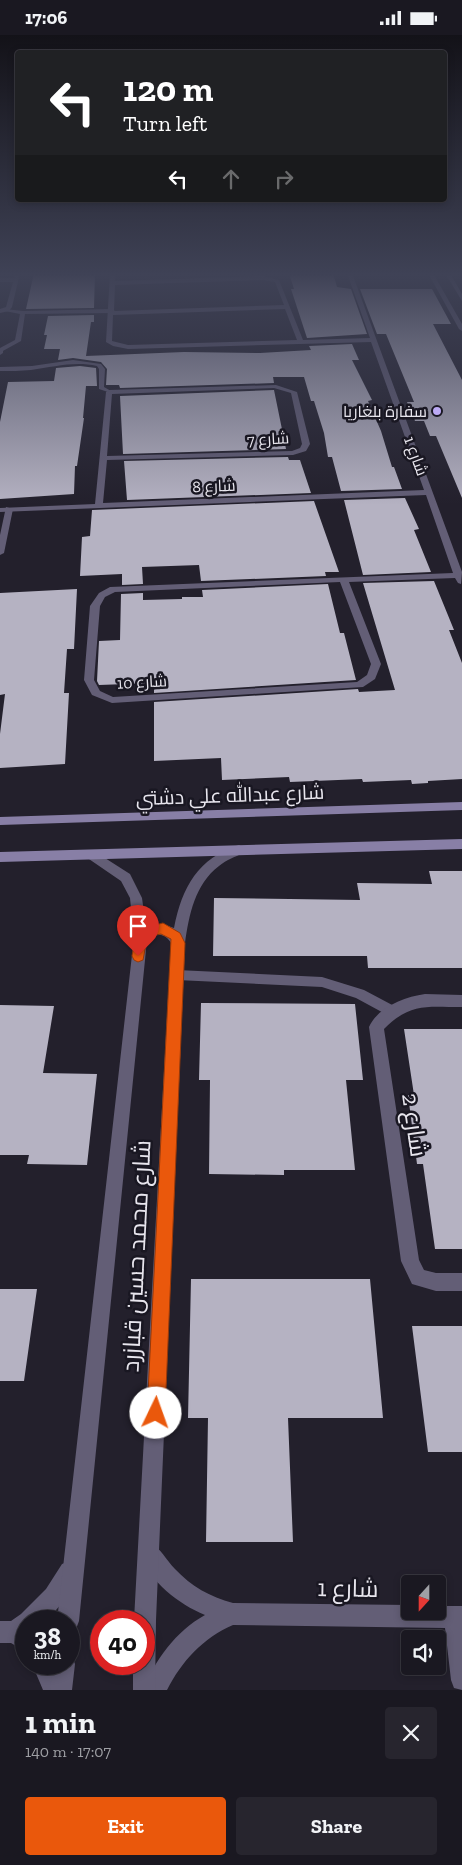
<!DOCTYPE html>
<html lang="en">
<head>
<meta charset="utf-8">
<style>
	body { margin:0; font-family:"Zilla Slab",Cairo,serif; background:#27252e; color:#f1f3f6; height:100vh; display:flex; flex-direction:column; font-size:19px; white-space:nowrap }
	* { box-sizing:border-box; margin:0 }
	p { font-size:16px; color:#9fa0a5 }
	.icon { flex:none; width:28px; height:28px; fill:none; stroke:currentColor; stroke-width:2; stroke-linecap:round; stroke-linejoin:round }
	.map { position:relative; height:1655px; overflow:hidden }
	.side { display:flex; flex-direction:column; background:#1a1821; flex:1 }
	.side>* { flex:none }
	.top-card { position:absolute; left:15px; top:15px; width:432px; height:152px; border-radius:5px; box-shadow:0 2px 8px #0003,0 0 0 1px #38373f; background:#202124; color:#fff; overflow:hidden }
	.needle { width:32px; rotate:201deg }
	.fabs { position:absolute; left:401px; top:1540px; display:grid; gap:10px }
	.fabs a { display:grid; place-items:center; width:45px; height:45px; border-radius:5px; background:#1a1821; box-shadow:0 2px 8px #0003,0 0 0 1px #38373f; font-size:25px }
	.speed { position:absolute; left:15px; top:1575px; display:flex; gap:10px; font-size:25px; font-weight:700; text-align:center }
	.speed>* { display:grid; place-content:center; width:65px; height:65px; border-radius:50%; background:#1a1821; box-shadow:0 2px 8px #0003,0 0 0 1px #38373f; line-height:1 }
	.speed small { font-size:12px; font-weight:400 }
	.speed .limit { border:8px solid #d22; background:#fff; color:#111 }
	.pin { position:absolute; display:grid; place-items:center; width:42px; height:42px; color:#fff; margin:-51px -21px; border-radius:50% 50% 50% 0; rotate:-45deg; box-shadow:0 0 5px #0007 }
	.pin .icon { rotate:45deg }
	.me { position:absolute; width:55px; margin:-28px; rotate:3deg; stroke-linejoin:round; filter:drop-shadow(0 0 4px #0008) }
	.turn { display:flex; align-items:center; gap:18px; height:105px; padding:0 25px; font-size:22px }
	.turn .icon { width:65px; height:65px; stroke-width:2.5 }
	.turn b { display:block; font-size:35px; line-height:42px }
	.lanes { display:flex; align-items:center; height:48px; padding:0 25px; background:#0003; justify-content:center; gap:25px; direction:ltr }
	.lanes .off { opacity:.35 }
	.round { display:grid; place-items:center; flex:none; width:52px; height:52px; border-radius:5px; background:#27252e }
	.summary { display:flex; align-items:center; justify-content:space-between; height:85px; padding:0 25px }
	h1 { font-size:30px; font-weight:700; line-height:38px }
	.button { display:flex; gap:10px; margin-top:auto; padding:10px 25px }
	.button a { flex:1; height:58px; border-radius:5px; background:#ea580c; color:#fff; font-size:20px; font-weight:700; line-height:58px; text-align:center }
	.button a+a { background:#27252e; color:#f1f3f6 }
	.status { display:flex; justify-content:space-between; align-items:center; height:35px; padding:0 25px; background:#1a1821; direction:ltr }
	.status svg { height:14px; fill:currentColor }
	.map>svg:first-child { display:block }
	.building { fill:#b5b2c2 }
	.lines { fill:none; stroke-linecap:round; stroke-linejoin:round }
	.service { fill:#635e76; fill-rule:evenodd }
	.minor { fill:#635e76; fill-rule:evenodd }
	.tertiary { fill:#635e76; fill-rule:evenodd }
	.secondary { fill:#887fa6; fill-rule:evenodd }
	.route { fill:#ea580c; stroke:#983908 }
	.poi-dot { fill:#bcaaf5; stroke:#191722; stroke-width:2 }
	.labels { text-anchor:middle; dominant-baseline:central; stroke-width:5; stroke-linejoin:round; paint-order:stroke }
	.far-poi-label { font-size:16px; fill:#e8e6ee; stroke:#191722; text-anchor:end }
	.far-street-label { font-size:16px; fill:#e8e6ee; stroke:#191722 }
	.street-label { font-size:20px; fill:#e8e6ee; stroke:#191722 }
	.near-street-label { font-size:24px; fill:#e8e6ee; stroke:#191722 }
</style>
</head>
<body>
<div class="status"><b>17:06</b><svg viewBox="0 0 49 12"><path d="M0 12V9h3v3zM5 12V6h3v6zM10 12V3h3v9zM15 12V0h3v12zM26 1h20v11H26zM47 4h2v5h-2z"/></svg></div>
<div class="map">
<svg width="462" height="1655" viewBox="0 0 462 1655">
	<rect width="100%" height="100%" fill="#23202c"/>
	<path class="building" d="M 34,238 L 95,238 L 94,273 L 26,274 Z
		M 289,238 L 333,238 L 337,252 L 351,254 L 367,299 L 307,303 L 291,254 L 294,254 Z
		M 360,254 L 432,254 L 451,289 L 433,289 L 462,345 L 462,463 L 436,401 L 430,401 L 424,386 L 415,386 L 407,367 L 414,367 L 386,299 L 377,299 Z
		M 94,280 L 94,287 L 91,287 L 86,321 L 184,317 L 260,318 L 311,315 L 309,311 L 352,309 L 359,325 L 352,325 L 372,365 L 368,366 L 381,396 L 392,432 L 394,432 L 402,454 L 341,456 L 332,422 L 328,422 L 324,398 L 314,366 L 311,366 L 304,342 L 273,342 L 274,348 L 120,353 L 119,350 L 106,350 L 107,334 L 101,327 L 73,323 L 58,325 L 60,314 L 44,314 L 47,300 L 44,300 L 48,281 Z
		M 80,331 L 96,333 L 97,351 L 86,351 L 83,383 L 84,383 L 77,431 L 75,431 L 74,459 L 0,464 L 0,387 L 8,347 L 54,346 L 56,333 Z
		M 274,355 L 286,414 L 123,419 L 120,361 Z
		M 288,422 L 289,425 L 300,425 L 311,458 L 127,465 L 124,426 Z
		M 405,463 L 419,494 L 414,495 L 431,537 L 363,540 L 344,465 Z
		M 314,466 L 339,537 L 325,537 L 326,541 L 201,546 L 199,530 L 142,532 L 143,549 L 122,550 L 122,539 L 80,541 L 82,502 L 90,501 L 92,475 Z
		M 434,546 L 454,595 L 449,595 L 462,628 L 462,744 L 428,746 L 428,748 L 412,749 L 411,745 L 363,747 L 362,744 L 290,747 L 289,742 L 222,745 L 221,723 L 154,726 L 154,667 L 358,654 L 359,657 L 395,655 L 363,548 Z
		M 328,549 L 340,598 L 344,598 L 356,645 L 154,658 L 154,648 L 99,650 L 97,646 L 99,606 L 120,605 L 121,559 L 143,558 L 143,565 L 182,564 L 182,562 L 203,562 L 202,555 Z
		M 77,554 L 74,614 L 67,614 L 64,658 L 69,658 L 65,729 L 0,733 L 0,699 L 5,659 L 0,660 L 0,558 Z
		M 429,836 L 462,836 L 462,933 L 368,933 L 367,921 L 213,921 L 214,863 L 360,865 L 357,848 L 432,849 Z
		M 201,968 L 355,969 L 363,1045 L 346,1045 L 355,1135 L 284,1135 L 284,1140 L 209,1139 L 210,1045 L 199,1045 Z
		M 0,970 L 54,971 L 43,1038 L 97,1039 L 87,1130 L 27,1129 L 29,1120 L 0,1120 Z
		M 404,994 L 462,994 L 462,1214 L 435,1214 L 423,1129 L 417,1129 L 408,1060 L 414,1060 Z
		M 191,1244 L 370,1244 L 383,1383 L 288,1383 L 293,1507 L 206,1507 L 208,1383 L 188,1383 Z
		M 0,1254 L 37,1254 L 24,1346 L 0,1346 Z
		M 412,1291 L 462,1291 L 462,1417 L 428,1417 Z"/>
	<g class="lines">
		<path class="service" d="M 5,274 L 23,276 L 112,274 L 115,276 L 112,278 L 25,279 L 21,306 L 1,317 L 0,313 L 15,305 L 20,279 L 5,276 Z
			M 73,325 L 101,329 L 105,334 L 104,352 L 111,356 L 111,358 L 99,354 L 99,334 L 97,331 C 74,326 54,332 31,335 C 21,336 10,336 0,336 L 0,332 L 32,331 Z
			M 6,472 L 13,474 L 4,518 L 0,520 L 0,500 Z
			M 177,935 L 322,942 L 364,955 L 396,972 L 397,976 L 396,980 L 391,982 L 356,963 L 322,952 L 177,945 L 173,944 L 171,940 L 173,936 Z"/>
		<path class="minor" d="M 15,238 L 20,238 L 12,272 L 9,276 L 0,278 L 0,274 L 6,272 L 13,247 L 0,247 L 0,243 L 14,243 Z
			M 110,238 L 116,238 L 115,246 L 263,241 L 279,245 L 303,305 L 370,303 L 347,238 L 352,238 L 462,537 L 461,549 L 458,548 L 455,543 L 349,547 L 381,629 L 375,644 L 363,652 L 112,668 L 92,660 L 84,645 L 90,571 L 99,558 L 110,552 L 453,538 L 426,460 L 0,477 L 0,473 L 95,469 L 106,357 L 109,355 L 276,350 L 297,357 L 310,409 L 306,416 L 293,420 L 107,425 L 103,468 L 424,455 L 371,307 L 128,314 L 113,311 L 106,307 ZM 263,245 L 275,247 L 284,270 L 114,276 L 115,250 ZM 285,274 L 297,305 L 128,310 L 112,306 L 113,280 ZM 274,353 L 291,358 L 302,409 L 300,413 L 292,416 L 107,421 L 112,359 ZM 340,547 L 371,629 L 367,640 L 357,647 L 113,662 L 100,656 L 94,645 L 100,571 L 105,562 L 115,557 Z
			M 0,313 L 3,315 L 3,318 L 0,320 Z
			M 425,959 L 462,960 L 462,972 C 427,972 411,967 384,994 L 419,1225 L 424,1235 L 436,1238 L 462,1238 L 462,1256 L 436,1256 L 412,1249 L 401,1226 L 369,992 C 378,972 404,962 425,959 Z
			M 150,1508 C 161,1513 166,1525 175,1534 C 191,1551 210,1562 233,1568 L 410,1570 L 410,1576 L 438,1576 L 438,1571 L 462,1571 L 462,1655 L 454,1653 L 451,1645 L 445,1593 L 233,1590 C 203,1603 182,1626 167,1655 L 143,1655 C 155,1625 176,1596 205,1580 C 178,1569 151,1547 139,1519 L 143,1512 Z
			M 70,1526 L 78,1529 L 81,1537 C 73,1557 60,1572 45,1586 L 26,1586 L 26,1617 L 11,1608 L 0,1608 L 0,1586 L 11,1586 L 21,1579 L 46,1554 L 62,1529 Z
			M 32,1629 L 55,1629 L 66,1655 L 43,1655 Z"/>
		<path class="tertiary" d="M 428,238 L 433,238 L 462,289 L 462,296 L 459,294 Z
			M 445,238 L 450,238 L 462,259 L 462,266 Z
			M 239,810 L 243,812 L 245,815 L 243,818 C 235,822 226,825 219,831 C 195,849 189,880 185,908 L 156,1585 L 155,1655 L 133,1655 L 133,1629 L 144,1629 L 144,1586 L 134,1585 L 171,908 C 165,898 157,898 147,905 L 79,1586 L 76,1594 L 69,1597 L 69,1586 L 57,1586 L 134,902 L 130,863 L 121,846 L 86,822 L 84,819 L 86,816 L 94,816 L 130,839 L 142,863 L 146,892 L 162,889 L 174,893 C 182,852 198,823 239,810 Z
			M 69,1620 L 72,1621 L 75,1629 L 72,1655 L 50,1655 L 53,1629 L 69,1629 Z"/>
		<path class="secondary" d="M 462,767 L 462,775 L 0,790 L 0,782 Z
			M 462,804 L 462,814 L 0,827 L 0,817 Z"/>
	</g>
	<linearGradient id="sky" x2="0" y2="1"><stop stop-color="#131218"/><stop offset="0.51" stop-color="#3f4256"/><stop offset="1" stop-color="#3f4256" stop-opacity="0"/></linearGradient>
	<rect width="462" height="470" fill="url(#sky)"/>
	<path class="route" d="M 163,888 L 180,898 L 185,908 L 165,1378 L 162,1384 L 156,1387 L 150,1384 L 147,1378 L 171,904 L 161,899 L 150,901 L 147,904 L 143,925 L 138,927 L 134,925 L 132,921 L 136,898 L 142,893 Z"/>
	<circle class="poi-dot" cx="437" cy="376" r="5"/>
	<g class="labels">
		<g class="far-poi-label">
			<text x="427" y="376">سفارة بلغاريا</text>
		</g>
		<g class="far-street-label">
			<text transform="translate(268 404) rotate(-3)">شارع 7</text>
			<text transform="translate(416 421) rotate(70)">شارع 1</text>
			<text transform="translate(214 451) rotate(-2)">شارع 8</text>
			<text transform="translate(142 647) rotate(-3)">شارع 10</text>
		</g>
		<g class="street-label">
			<text transform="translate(230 760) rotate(-2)">شارع عبدالله علي دشتي</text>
		</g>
		<g class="near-street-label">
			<text transform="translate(415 1090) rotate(82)">شارع 2</text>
			<text transform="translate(136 1221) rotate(-87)">شارع محمد حسين قبازرد</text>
			<text transform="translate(348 1553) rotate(1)">شارع 1</text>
		</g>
	</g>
</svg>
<div class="fabs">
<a><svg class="needle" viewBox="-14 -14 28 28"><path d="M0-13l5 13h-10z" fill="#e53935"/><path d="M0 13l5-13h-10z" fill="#9fa0a5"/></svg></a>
<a><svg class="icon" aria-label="sound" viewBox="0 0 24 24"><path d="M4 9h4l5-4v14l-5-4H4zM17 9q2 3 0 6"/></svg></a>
</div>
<div class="speed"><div>38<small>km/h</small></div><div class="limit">40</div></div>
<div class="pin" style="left:138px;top:921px;background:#d93025"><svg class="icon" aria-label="arrive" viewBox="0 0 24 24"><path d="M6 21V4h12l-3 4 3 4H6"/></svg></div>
<svg class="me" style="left:156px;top:1378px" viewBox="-20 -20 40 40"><circle r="19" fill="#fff"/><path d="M0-13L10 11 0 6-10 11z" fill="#ea580c"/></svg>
<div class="top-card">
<div class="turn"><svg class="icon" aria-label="left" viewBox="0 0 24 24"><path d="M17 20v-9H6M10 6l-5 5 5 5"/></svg><div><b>120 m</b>Turn left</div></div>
<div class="lanes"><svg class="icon" aria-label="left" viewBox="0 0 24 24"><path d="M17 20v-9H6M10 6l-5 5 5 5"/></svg><svg class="icon off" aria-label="ahead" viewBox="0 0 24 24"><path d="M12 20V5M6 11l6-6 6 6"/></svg><svg class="icon off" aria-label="right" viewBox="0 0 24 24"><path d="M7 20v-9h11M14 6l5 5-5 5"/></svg></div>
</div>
</div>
<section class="side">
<div class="summary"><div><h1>1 min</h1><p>140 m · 17:07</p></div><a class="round"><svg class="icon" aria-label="close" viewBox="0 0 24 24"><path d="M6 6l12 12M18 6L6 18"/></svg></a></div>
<div class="button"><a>Exit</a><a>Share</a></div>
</section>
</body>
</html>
